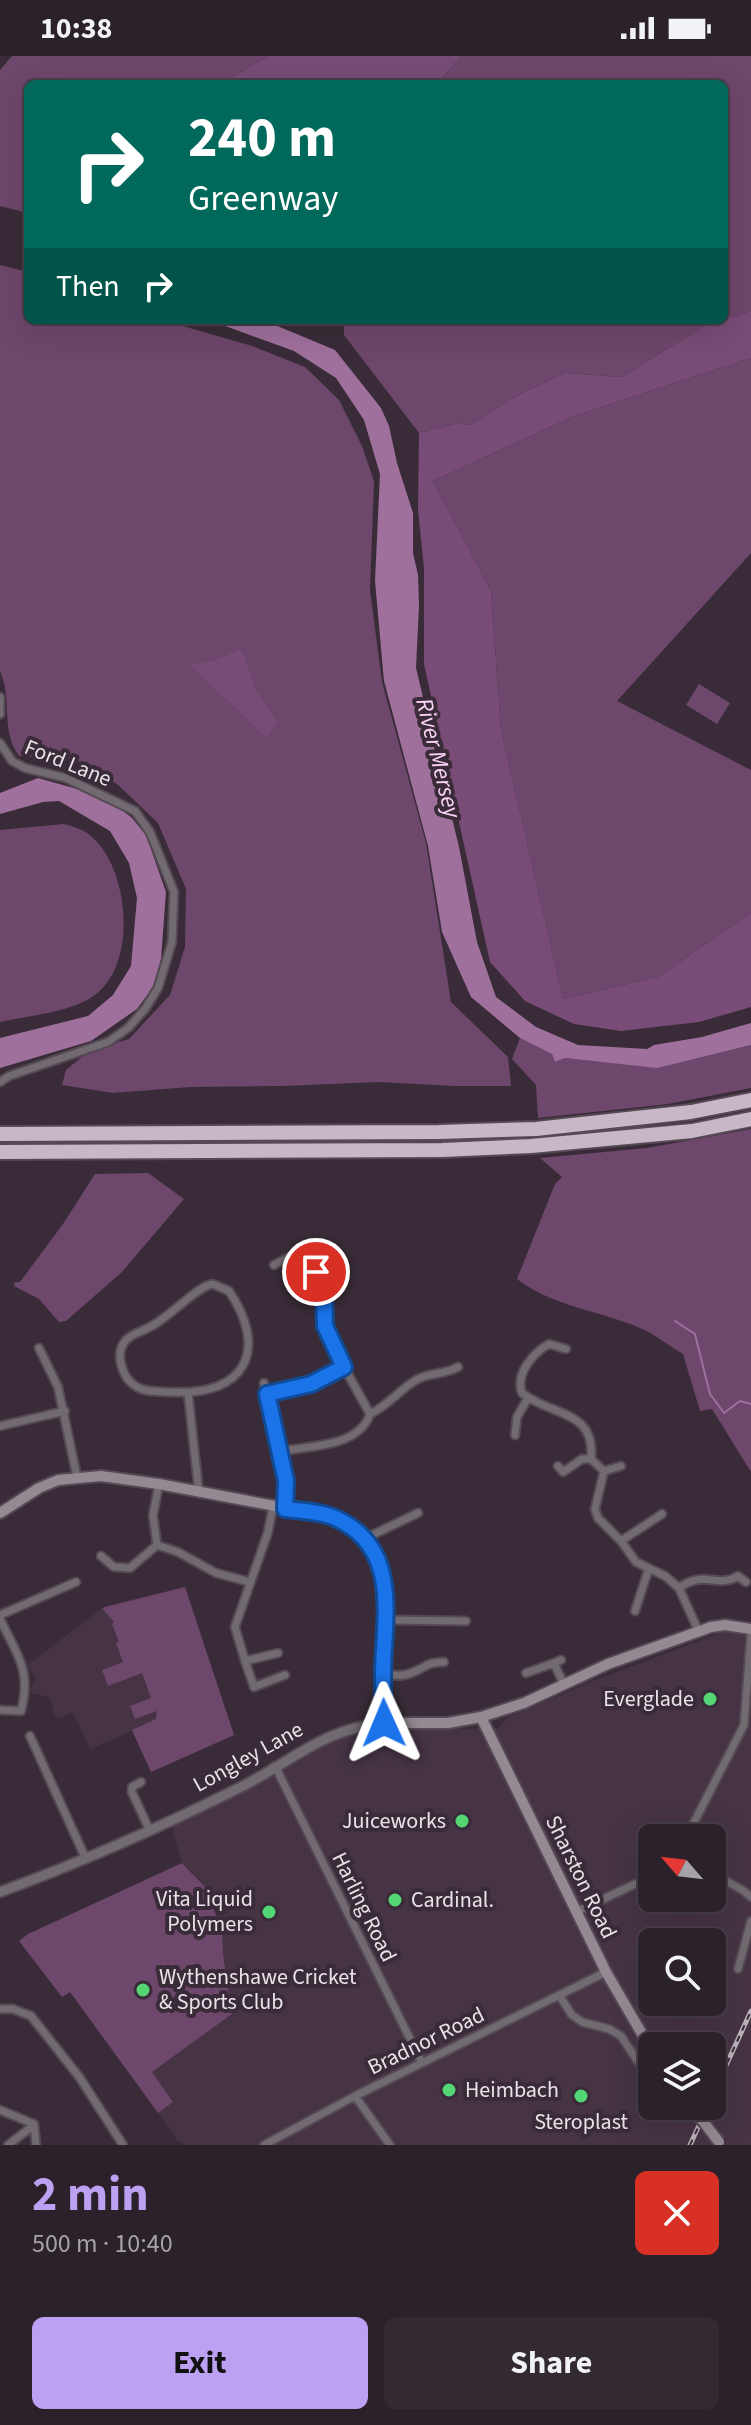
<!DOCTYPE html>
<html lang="en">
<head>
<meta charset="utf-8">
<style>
	body { margin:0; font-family:"Source Sans 3",sans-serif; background:#332932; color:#f1f3f6; height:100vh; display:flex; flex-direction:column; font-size:30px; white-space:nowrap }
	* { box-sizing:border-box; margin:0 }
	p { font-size:26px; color:#a6a3a8 }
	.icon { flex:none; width:44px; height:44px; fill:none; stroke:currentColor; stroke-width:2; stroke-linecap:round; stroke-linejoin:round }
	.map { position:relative; height:2089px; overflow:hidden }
	.side { display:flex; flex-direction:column; background:#2b212a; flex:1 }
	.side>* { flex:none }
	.guide { position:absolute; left:24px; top:24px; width:704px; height:244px; border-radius:12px; box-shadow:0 8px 32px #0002,0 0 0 2px #473e47; background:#00695c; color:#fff; overflow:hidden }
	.needle { width:52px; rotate:298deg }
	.fabs { position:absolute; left:638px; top:1768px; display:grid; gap:16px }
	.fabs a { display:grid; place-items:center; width:88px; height:88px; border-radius:12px; background:#2b212a; box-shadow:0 8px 32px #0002,0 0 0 2px #473e47; font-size:40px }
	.pin { position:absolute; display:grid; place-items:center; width:68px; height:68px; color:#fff; margin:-34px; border:4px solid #fff; border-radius:50%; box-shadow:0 2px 8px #0007 }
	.me { position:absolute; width:88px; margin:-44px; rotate:359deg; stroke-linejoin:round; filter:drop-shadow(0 0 6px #0008) }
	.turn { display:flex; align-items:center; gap:28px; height:168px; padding:0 32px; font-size:36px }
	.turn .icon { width:104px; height:104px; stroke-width:2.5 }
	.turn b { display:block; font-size:56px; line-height:68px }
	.then { display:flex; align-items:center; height:76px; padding:0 32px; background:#0003; gap:16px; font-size:30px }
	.round { display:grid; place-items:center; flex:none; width:84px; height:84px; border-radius:12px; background:#332932 }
	.summary { display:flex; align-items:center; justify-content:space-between; height:136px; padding:0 32px }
	h1 { font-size:48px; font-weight:700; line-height:60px; color:#bca0f2 }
	.primary-button { display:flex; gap:16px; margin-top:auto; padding:16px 32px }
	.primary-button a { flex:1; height:92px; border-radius:12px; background:#bca0f2; color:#111; font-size:32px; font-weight:700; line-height:92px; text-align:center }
	.primary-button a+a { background:#332932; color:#f1f3f6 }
	.status { display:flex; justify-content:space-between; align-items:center; height:56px; padding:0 40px; background:#2b212a; direction:ltr }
	.status svg { height:22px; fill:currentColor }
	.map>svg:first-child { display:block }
	.built { fill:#463445; fill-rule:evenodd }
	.green { fill:#6e476c }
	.forest { fill:#784c76 }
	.water { fill:#9f709c }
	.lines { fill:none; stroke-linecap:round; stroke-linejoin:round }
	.stream { stroke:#9f709c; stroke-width:2 }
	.minor-casing { stroke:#554954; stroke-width:11 }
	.tertiary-casing { stroke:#554954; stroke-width:13 }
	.secondary-casing { stroke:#554954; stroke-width:14 }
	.motorway-casing { stroke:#554954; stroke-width:18 }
	.minor { stroke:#716a70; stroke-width:7 }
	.tertiary { stroke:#716a70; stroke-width:9 }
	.secondary { stroke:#948993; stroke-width:10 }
	.motorway { stroke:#c8b7c6; stroke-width:14 }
	.rail-casing { stroke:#bab1b9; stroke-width:5 }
	.rail { stroke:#392c38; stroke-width:2; stroke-dasharray:6; stroke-linecap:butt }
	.secondary-bridge-casing { stroke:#554954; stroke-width:14; stroke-linecap:butt }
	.secondary-bridge { stroke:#948993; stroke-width:10 }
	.route-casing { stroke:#114b97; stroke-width:20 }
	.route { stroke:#1a73e8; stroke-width:14 }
	.poi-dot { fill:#53d673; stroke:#392c38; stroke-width:3 }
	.labels { text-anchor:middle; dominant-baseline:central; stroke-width:8; stroke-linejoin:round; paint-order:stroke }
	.street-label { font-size:22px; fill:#eae2e9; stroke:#392c38 }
	.poi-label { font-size:22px; fill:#eae2e9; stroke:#392c38; text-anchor:end }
	.water-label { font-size:24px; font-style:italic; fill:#fdd4fa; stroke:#392c38 }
</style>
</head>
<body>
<div class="status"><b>10:38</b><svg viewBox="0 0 49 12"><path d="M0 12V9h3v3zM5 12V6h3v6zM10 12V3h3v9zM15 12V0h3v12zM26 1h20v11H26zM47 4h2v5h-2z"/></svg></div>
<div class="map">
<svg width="751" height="2089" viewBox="0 0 751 2089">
	<rect width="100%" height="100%" fill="#392c38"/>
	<path class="built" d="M 185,1531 L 234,1679 L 151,1716 L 132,1675 L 90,1693 L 73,1656 L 62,1662 L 54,1659 L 50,1641 L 30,1637 L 33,1626 L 36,1624 L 28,1609 L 105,1550 Z
		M 728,1574 L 751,1580 L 751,2089 L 187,2089 L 178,2085 L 158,2057 L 173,2046 L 152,2016 L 232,1958 L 223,1898 L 222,1873 L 212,1844 L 191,1815 L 182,1807 L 171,1768 L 331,1683 L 375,1675 L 498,1672 L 508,1661 L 593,1625 ZM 652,1782 L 712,1782 L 712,1842 L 652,1842 ZM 652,1886 L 712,1886 L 712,1946 L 652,1946 ZM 652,1990 L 712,1990 L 712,2050 L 652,2050 Z"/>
	<path class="green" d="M 12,0 L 268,0 L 221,28 L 28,28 L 28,157 L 0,150 L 0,14 Z
		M 461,0 L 751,0 L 751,255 L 704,270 L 622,321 L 565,317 L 520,338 L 470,369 L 458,367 L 419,377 L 344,279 L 344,264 L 724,264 L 724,28 L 437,28 Z
		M 0,209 L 28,216 L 28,264 L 162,264 L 252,290 L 305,311 L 339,344 L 362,390 L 374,425 L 370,534 L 382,626 L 426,787 L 451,946 L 508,1001 L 511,1030 L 455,1030 L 378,1026 L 282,1030 L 190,1031 L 113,1037 L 62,1029 L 66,1014 L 90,994 L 129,983 L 170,939 L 185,891 L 186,833 L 158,767 L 117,728 L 76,704 L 19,700 C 0,674 13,645 0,615 Z
		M 751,302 L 751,497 L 617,645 L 751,714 L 751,857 L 658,921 L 563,943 L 501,674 L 491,535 L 433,425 L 574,360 Z
		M 699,628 L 730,647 L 717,668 L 686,649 Z
		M 64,768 C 74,771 84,773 92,781 C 129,813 138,907 95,939 C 73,956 27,960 0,966 L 0,774 Z
		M 520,982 L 552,998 L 555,1006 L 564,1002 L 657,1011 L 751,989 L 751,1032 L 668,1048 L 538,1062 L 536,1029 L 512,1003 Z
		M 751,1073 L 751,1416 L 712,1353 L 700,1355 L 683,1298 C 669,1290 655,1278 640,1272 C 598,1254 554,1251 517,1223 L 555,1128 L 562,1121 L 540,1102 L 647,1092 Z
		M 148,1117 L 184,1143 L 122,1216 L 66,1265 L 59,1266 L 39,1243 L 14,1230 L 15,1226 L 20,1226 L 63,1168 L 95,1118 Z
		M 185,1531 L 234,1679 L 151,1716 L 132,1674 L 156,1663 L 157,1655 L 135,1663 L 130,1650 L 151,1642 L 142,1617 L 108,1630 L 102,1614 L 123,1606 L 116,1587 L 119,1586 L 112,1568 L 114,1566 L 102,1552 Z
		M 182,1807 L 204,1830 L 222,1873 L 223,1898 L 232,1958 L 152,2016 L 173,2046 L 158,2057 L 70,1936 L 62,1941 L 19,1885 L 28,1878 Z"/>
	<path class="forest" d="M 268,0 L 461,0 L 437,28 L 221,28 Z
		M 751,255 L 751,302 L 574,360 L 433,425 L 491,535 L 501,674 L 563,943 L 658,921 L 751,857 L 751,951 L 699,966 L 621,975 L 574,968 L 525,945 L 490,906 L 424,608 L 424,513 L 418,453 L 419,377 L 458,367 L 470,369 L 520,338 L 565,317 L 622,321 L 704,270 Z
		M 241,593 L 256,635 L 277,666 L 267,682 L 190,609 L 214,605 Z"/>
	<path class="water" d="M 209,264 L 263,264 L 335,294 L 381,352 L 389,370 L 397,407 L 413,457 L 413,497 L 418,519 L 419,549 L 416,612 L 459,791 L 477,886 L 496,941 L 536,971 L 578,989 L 647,993 L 654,989 L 702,981 L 751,967 L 751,989 L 657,1012 L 565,1002 L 555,1006 L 552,998 L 520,982 L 471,941 L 442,876 L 428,790 L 384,625 L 375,525 L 380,418 L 364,364 L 336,322 L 294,295 Z
		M 38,722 L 102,740 L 131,761 L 146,779 L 166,836 L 161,903 L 153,931 L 137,953 L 91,985 L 0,1012 L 0,982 L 88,960 L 113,939 L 131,910 L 137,842 L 129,807 L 110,775 L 59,745 L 43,746 L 0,758 L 0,737 Z"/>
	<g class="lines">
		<path class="stream" d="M 675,1265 L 695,1278 L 710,1338 L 724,1357 L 740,1345 L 751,1348"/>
		<g class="minor-casing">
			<path id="minor" d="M 0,641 L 0,658
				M 0,687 L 12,705 L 25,712 L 66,722 L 135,755 L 150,776 L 174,836 L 172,886 L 158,932 L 145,953 L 128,972 L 108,986 L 9,1020 L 0,1026
				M 274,1209 L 289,1201 L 304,1200 C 312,1210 321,1222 324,1235 C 327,1251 323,1266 328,1282 L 370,1358 C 359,1391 310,1390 280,1395
				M 213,1228 L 229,1235 C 269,1294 245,1340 173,1336 C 161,1335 147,1337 137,1331 C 122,1323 114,1297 126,1284 C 132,1278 140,1276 148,1272 C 167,1264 198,1229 213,1228 Z
				M 39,1292 L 58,1331 L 77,1421
				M 566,1293 L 549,1288 C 533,1297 515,1318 522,1337 C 550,1360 596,1353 591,1403 L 604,1415 L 595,1453 L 598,1462 L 621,1485 L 636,1506 L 665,1520 L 679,1532 L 699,1576
				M 264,1327 L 286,1425 L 285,1453
				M 188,1337 L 199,1437
				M 267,1338 L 311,1328 L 344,1311
				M 370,1358 C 389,1349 399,1334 416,1324 C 429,1316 444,1319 458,1311
				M 0,1370 L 65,1355
				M 515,1379 L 517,1361 L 528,1342
				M 558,1410 L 563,1416 L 582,1403 L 591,1403
				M 604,1415 L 621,1410
				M 364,1483 L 418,1457
				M 621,1485 L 662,1458
				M 157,1489 L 178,1496 L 216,1517 L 250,1526
				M 101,1500 L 114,1511 L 130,1512 L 157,1489 L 153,1459 L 159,1428
				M 679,1532 C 705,1513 716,1533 738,1520 L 746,1526
				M 635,1555 L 649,1512
				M 0,1559 L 76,1526
				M 0,1563 C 17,1599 32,1614 21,1655 L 0,1654
				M 387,1564 L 466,1565
				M 278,1597 L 245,1605 L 254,1631 L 285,1619
				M 561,1604 L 554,1607 L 564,1629
				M 245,1605 L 235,1571 L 268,1476 L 273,1451
				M 526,1617 L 554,1607
				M 383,1618 C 391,1619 403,1621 411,1617 C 427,1611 424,1607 444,1606
				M 30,1680 L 85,1801
				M 275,1710 L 422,2007
				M 141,1726 L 132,1731 L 132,1736 L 149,1773
				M 686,1782 L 744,1669 L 751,1578
				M 712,1817 L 744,1835 L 751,1841
				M 576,1856 L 652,1820
				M 738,1913 L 751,1865
				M 559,1939 L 572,1959 L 582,1966 L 609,1973 L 621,1980 L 652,2027
				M 0,1953 L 13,1953 L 31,1960 L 80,2022 L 123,2089
				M 355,2040 L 390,2089
				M 668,2050 L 671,2054
				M 0,2054 L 34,2068 L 36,2089
				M 8,2089 L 34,2069
				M 264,2089 L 355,2040 L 606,1916"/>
		</g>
		<g class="tertiary-casing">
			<path id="tertiary" d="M 0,1836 C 82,1806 163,1770 241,1731 C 293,1705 322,1673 384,1667"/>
		</g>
		<g class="secondary-casing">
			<path id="secondary" d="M 0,1457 L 39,1432 L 58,1424 L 101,1420 L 159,1428 L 333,1461 L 364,1483 L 376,1501 L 385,1526 L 387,1545 L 383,1618 L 384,1667 L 448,1667 L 481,1661 L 524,1647 L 608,1608 L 711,1571 L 725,1569 L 751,1573
				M 481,1661 L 606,1916 L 652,1995"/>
		</g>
		<g class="motorway-casing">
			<path id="motorway" d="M 0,1078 L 439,1076 L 536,1073 L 691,1056 L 751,1044
				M 0,1096 L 442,1094 L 531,1090 L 692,1075 L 751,1063"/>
		</g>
		<use href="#minor" class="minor"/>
		<use href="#tertiary" class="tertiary"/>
		<use href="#secondary" class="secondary"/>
		<use href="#motorway" class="motorway"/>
		<g class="rail-casing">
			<path id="rail" d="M 712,2040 L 751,1955
				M 690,2089 L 708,2050"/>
		</g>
		<use href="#rail" class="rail"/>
		<g class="secondary-bridge-casing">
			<path id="secondary-bridge" d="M 692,2051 L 719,2086"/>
		</g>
		<use href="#secondary-bridge" class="secondary-bridge"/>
	</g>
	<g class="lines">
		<g class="route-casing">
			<path id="route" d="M 316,1216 L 324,1236 L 325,1270 L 344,1311 L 311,1328 L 267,1338 L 286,1425 L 285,1453 C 301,1455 318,1455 333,1461 C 392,1486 387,1541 384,1593 C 382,1618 383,1642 384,1667"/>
		</g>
		<use href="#route" class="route"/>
	</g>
	<g class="poi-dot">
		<circle cx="710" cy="1643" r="8"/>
		<circle cx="462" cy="1765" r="8"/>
		<circle cx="395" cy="1844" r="8"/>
		<circle cx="269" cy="1856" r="8"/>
		<circle cx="143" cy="1934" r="8"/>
		<circle cx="449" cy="2034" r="8"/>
		<circle cx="581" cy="2040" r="8"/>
	</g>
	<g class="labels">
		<g class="street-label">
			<text transform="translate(68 707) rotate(22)">Ford Lane</text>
			<text transform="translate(248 1701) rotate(-29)">Longley Lane</text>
			<text transform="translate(581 1821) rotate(64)">Sharston Road</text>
			<text transform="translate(364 1851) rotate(64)">Harling Road</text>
			<text transform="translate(426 1985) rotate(-26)">Bradnor Road</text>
		</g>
		<g class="poi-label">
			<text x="694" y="1643">Everglade</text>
			<text x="446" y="1765">Juiceworks</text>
			<text x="253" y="1843">Vita Liquid<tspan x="253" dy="25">Polymers</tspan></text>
			<text x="411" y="1844" text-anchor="start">Cardinal.</text>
			<text x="159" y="1921" text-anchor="start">Wythenshawe Cricket<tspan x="159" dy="25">&amp; Sports Club</tspan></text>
			<text x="465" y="2034" text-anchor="start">Heimbach</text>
			<text x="581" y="2066" text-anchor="middle">Steroplast</text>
		</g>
		<g class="water-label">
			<text transform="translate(438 702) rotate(76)">River Mersey</text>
		</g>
	</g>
</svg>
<div class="fabs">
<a><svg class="needle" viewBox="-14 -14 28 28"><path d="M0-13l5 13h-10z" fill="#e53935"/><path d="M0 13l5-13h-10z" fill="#a6a3a8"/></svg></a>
<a><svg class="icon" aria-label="search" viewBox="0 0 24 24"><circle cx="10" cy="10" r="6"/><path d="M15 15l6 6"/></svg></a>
<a><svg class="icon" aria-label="layers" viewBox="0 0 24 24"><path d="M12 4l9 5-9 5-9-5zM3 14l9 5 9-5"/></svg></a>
</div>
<div class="pin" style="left:316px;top:1216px;background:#d93025"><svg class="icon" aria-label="arrive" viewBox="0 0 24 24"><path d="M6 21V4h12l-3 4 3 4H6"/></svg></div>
<svg class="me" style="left:384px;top:1667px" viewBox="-20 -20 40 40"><path d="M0-17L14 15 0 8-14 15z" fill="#1a73e8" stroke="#fff" stroke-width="4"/></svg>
<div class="guide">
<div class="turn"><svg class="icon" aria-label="right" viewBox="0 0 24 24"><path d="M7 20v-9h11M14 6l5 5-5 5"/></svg><div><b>240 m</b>Greenway</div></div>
<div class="then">Then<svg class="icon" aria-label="right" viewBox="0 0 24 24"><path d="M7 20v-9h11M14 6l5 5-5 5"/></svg></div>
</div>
</div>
<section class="side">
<div class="summary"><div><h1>2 min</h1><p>500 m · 10:40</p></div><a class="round" style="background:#d93025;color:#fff"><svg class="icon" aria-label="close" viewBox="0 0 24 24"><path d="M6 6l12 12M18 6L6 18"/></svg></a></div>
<div class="primary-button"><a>Exit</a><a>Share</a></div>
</section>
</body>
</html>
